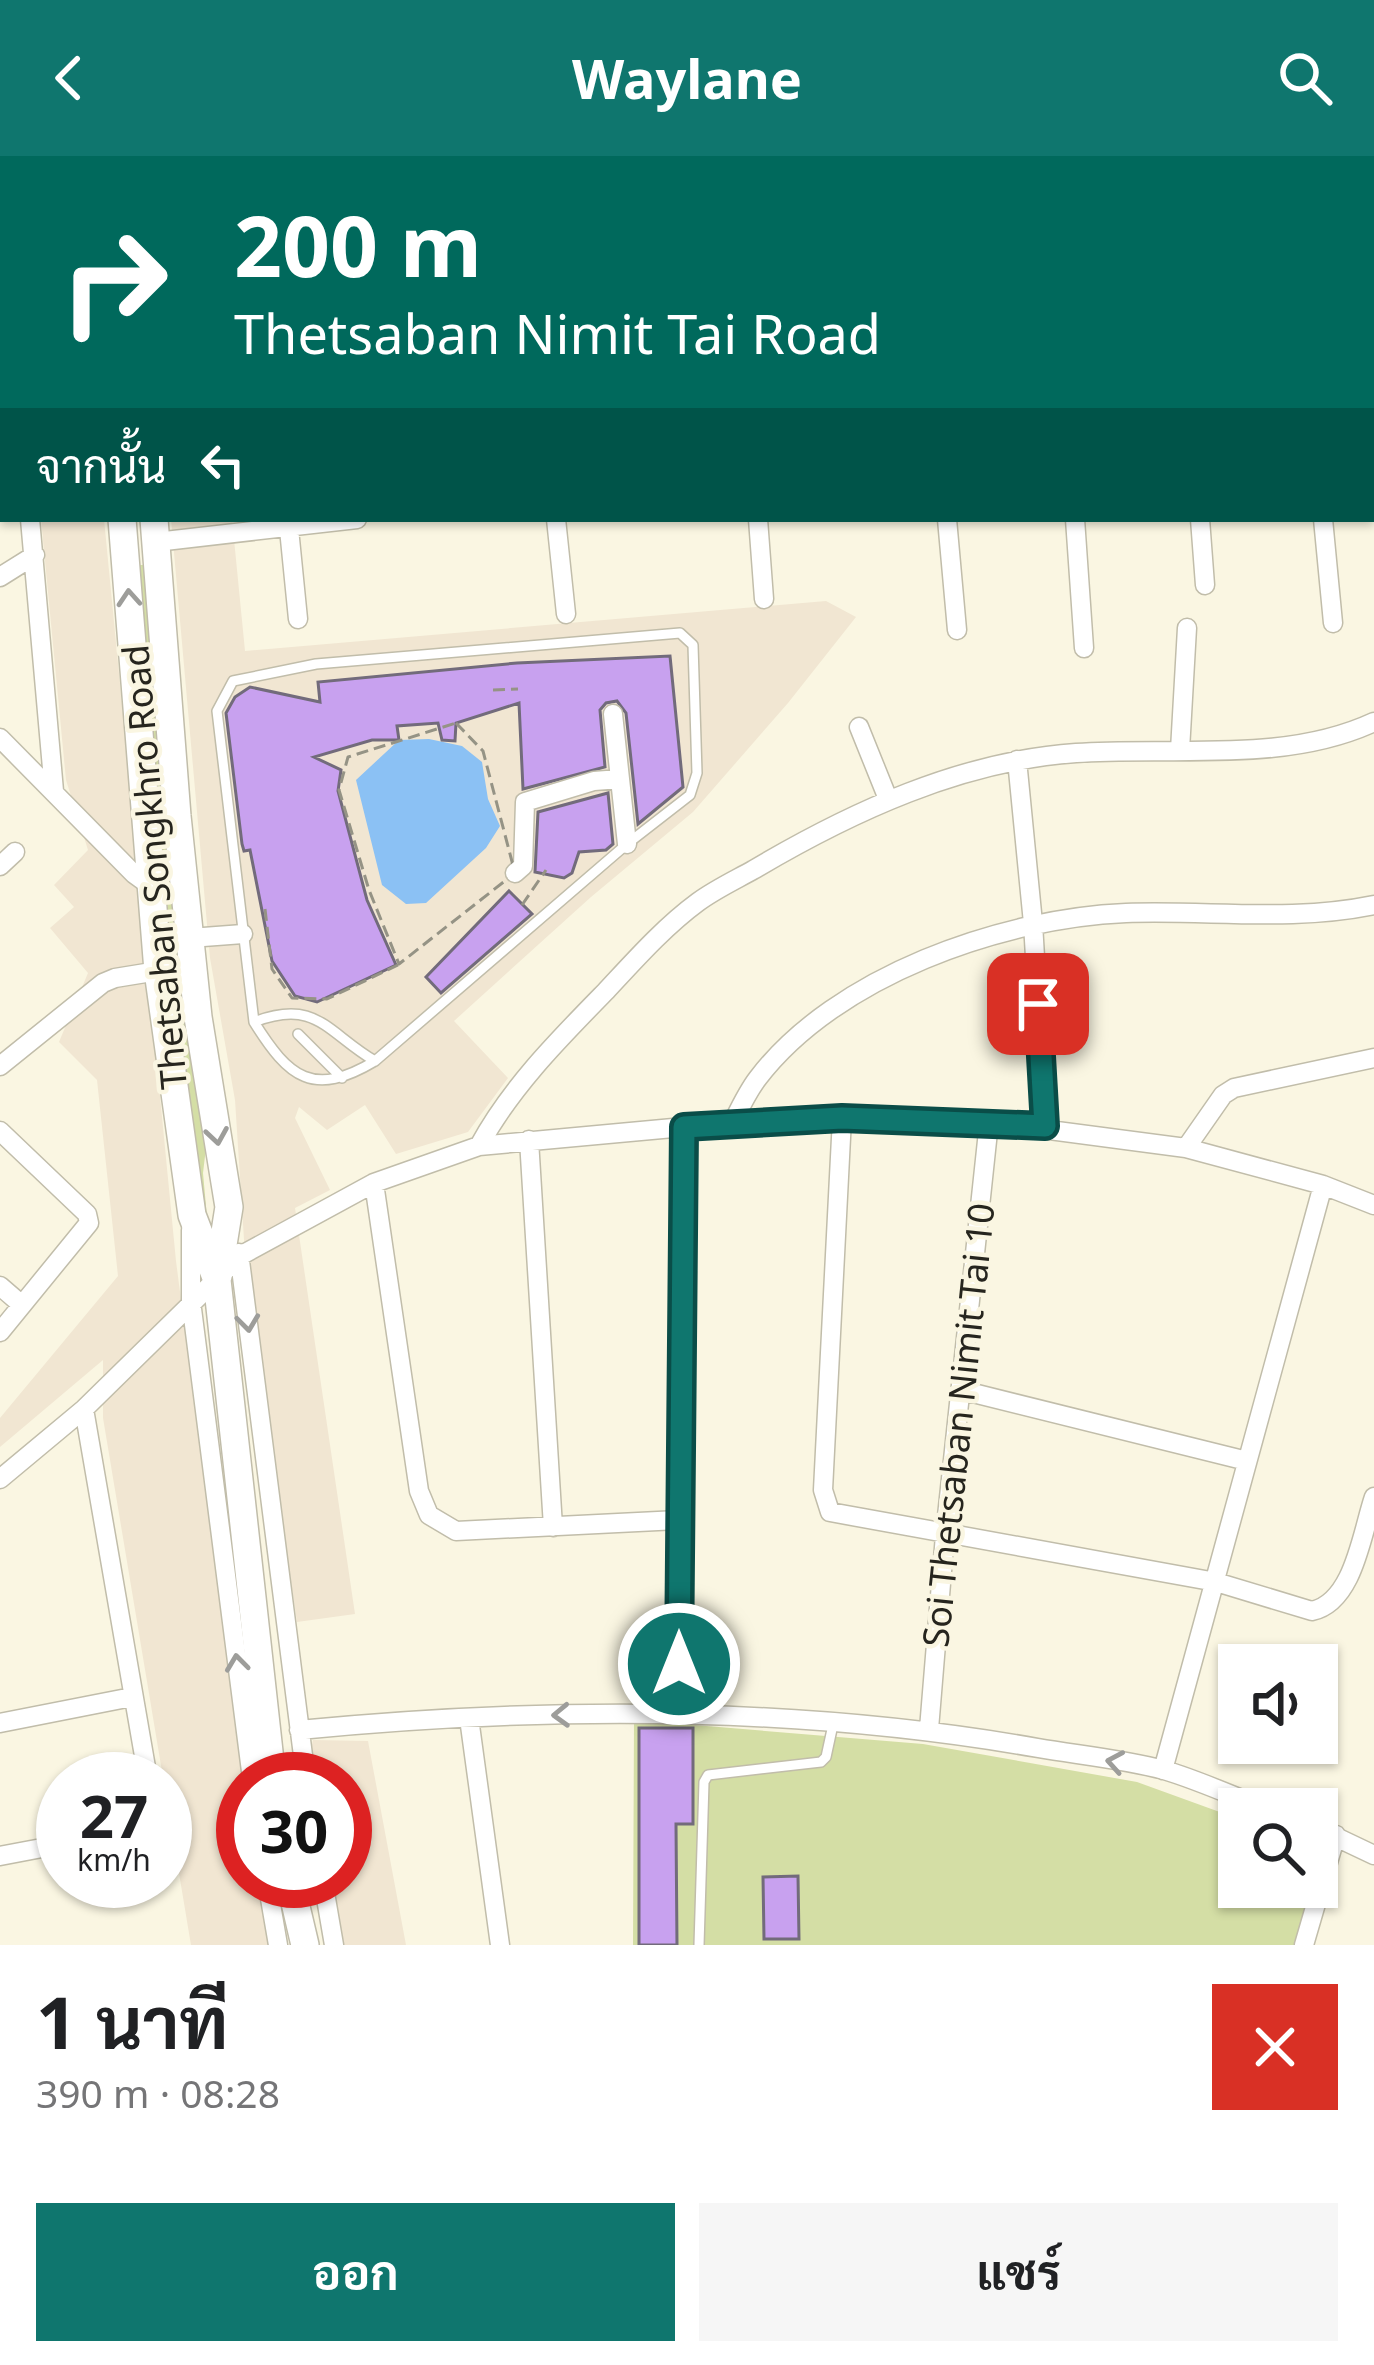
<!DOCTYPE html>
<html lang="th">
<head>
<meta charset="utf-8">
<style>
	body { margin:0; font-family:"Noto Sans",Sarabun,sans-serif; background:#f6f6f6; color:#202124; height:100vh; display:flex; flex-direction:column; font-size:45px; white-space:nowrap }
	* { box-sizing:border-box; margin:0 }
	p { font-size:39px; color:#757577 }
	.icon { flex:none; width:66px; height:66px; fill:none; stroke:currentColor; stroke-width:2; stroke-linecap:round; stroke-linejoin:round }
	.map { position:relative; height:1789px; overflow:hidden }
	.details { display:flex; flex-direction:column; background:#fff; flex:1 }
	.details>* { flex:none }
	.hud { position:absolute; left:0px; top:0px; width:1374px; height:366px; box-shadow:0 3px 9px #0004; background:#00695c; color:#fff; overflow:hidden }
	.controls { position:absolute; left:1218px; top:1488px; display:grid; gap:24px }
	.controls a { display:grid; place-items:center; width:120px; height:120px; border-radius:0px; background:#fff; box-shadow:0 3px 9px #0004; font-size:60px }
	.speed { position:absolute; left:36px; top:1596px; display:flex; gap:24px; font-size:60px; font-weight:700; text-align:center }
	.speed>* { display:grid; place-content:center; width:156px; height:156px; border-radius:50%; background:#fff; box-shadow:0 3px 9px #0004; line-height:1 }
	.speed small { font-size:30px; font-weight:400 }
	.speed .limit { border:18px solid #d22; background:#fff; color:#111 }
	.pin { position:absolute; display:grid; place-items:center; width:102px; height:102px; color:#fff; margin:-51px; border-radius:24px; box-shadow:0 6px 18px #0006 }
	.me { position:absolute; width:132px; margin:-66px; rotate:0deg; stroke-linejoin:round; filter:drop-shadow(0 0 9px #0008) }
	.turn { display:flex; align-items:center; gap:42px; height:252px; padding:0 36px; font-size:54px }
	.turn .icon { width:156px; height:156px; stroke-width:2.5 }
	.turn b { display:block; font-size:84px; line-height:102px }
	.then { display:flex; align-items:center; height:114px; padding:0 36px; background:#0003; gap:24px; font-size:45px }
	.round { display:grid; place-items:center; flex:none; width:126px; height:126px; border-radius:0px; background:#f6f6f6 }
	.summary { display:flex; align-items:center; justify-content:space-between; height:204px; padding:0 36px }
	h1 { font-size:72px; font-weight:700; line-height:90px }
	.button { display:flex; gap:24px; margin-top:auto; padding:24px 36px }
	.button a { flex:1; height:138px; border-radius:0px; background:#0f766e; color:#fff; font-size:48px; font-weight:700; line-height:138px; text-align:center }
	.button a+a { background:#f6f6f6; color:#202124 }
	header { display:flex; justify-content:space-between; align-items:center; height:156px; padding:0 36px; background:#0f766e; color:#fff; font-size:54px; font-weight:700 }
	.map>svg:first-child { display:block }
	.commercial { fill:#f1e6d2 }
	.green { fill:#d4dea5 }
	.water { fill:#8bc1f4 }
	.building { fill:#c8a1ef; stroke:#726b7b; stroke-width:3 }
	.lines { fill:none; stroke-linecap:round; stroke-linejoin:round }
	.lane-casing { stroke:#c1bdaa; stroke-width:12 }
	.street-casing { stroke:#c1bdaa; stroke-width:21 }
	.secondary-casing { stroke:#c1bdaa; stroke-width:30 }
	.path { stroke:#959385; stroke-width:3; stroke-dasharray:12 6; stroke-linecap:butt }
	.lane { stroke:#fff; stroke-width:9 }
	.street { stroke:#fff; stroke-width:18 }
	.secondary { stroke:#fff; stroke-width:27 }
	.oneway { stroke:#9d9d9a }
	.route-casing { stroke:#0a4d48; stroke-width:30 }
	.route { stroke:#0f766e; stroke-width:21 }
	.labels { text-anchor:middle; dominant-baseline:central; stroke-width:9; stroke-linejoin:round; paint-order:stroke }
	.street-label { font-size:36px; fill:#26251e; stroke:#faf6e2 }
</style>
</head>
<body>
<header><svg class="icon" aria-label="back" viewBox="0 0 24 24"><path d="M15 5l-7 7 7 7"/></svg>Waylane<svg class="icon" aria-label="search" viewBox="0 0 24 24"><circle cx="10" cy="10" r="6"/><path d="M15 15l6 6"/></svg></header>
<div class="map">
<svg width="1374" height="1789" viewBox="0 0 1374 1789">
	<rect width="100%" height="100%" fill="#faf6e2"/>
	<path class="commercial" d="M 41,363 L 104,363 L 176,1105 L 243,1623 L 243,1725 L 260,1725 L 272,1789 L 191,1789 L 103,1262 L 103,1204 L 0,1291 L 0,1262 L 118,1120 L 97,924 L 59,886 L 88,817 L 50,772 L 74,751 L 54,729 L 88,694 L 66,624 Z
		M 171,363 L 232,363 L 245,495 L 826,445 L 856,461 L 788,547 L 693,656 L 591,741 L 454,865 L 508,922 L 468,976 L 396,998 L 365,949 L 327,974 L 299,951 L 295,962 L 330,1034 L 295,1052 L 355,1458 L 297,1466 L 247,1130 L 235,944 L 210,802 Z
		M 313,1584 L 368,1585 L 406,1789 L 344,1789 L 332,1725 L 345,1725 L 345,1623 L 313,1623 L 309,1601 Z"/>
	<path class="green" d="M 139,409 L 145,409 L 207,983 L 203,1017 L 208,1072 L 203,1068 L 164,718 L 136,414 Z
		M 634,1564 L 923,1588 L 1137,1626 L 1239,1663 L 1239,1731 L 1312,1731 L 1297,1789 L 633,1789 Z"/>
	<path class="water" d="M 429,583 L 462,590 L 482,606 L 488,643 L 500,670 L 486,692 L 426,747 L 406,748 L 382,729 L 356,624 L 399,584 Z"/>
	<path class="building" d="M 670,500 L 683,631 L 638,668 L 626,557 L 617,545 L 606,547 L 600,554 L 605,611 L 523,633 L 519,547 L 456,567 L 455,585 L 442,584 L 438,567 L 397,570 L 399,584 L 372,584 L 314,601 L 341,614 L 338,635 L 367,744 L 396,809 L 317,846 L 295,840 L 272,805 L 250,694 L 244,695 L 242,688 L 226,557 L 235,541 L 250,531 L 320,546 L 318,526 L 517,507 Z
		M 608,637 L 613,688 L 606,694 L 579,696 L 572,717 L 564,722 L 535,716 L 538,656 Z
		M 509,735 L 532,758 L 441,837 L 426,821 Z
		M 639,1572 L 693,1572 L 693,1668 L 676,1668 L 677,1789 L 639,1789 Z
		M 798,1720 L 799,1783 L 764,1783 L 763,1721 Z"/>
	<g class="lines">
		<g class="lane-casing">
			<path id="lane" d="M 680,477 L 693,489 L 697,617 L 690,639 L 627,688 L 375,905 C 327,877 317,842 254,866 L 217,555 L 233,525 L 316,508 Z
				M 254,866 C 289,922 313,942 375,905
				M 298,878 L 342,922
				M 699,1789 L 704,1626 L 708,1619 L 821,1606 L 826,1601 L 834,1564"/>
		</g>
		<g class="street-casing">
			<path id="street" d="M 264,0 L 265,3
				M 52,3 L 57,0
				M 380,3 L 380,0
				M 1,31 L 3,64
				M 0,218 L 3,216
				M 1371,275 L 1374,274
				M 30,363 L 54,635
				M 288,363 L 298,463
				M 556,363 L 566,458
				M 758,363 L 764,443
				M 947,363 L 957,474
				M 1075,363 L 1084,492
				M 1200,363 L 1205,429
				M 1323,363 L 1333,467
				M 156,386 L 357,363
				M 0,421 L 35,399
				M 613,558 L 627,688
				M 859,571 L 888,643
				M 0,582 L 134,718 L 152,731
				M 1180,594 L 1187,472
				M 1017,604 L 1033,767 L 1045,971
				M 0,710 L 15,696
				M 515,717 L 523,710 L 525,646 L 594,625 L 620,623
				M 190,782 L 243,778
				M 0,910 L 103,827 L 115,822 L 158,815
				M 842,962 L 823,1334 L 830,1356 L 1216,1426 L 1312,1455 C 1354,1446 1362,1376 1374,1341
				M 731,970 C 739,954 747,936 758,922 C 836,820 1002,762 1126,757 C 1209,754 1292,766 1374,749
				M 0,975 L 87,1058 L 89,1067 L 0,1176
				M 529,984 L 553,1371
				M 479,990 C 511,931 559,883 606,835 C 634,805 664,771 698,746 C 714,734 735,724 753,714 C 851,656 961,605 1076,597 C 1173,590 1284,608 1374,566
				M 1186,992 L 1223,939 L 1234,932 L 1374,902
				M 374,1027 L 419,1335 L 429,1359 L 456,1375 L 678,1364
				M 191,1074 L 191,1145 L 252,1623
				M 239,1097 L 306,1623
				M 0,1130 L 22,1149
				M 961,1234 L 1247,1305
				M 84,1253 L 148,1623
				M 0,1323 L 84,1253 L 240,1100 L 374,1027 L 479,990 L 684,971 L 842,962 L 989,966 L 1186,992 L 1323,1029 L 1374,1049
				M 679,1556 L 684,971
				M 469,1562 L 500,1789
				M 0,1567 L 132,1541
				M 929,1573 L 945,1379 L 989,966
				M 299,1574 C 545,1550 794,1549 1038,1592 C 1079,1599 1123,1603 1164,1614 C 1198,1624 1233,1640 1266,1653
				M 1163,1614 L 1323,1029
				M 1317,1672 L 1374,1699
				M 0,1700 L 63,1688
				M 267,1725 L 278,1789
				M 323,1725 L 334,1789
				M 1304,1789 L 1336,1679"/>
		</g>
		<g class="secondary-casing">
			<path id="secondary" d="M 86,0 L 86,3
				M 123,0 L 124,3
				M 122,363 L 158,815 L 192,1059 L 217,1124 L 272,1623
				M 154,363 L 177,660 L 198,861 L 229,1051 L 218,1120
				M 290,1725 L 305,1789"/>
		</g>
		<path class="path" d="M 1083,0 L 1094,3
			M 1290,0 L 1301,3
			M 656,3 L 656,0
			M 1371,23 L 1374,24
			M 1371,84 L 1374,85
			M 493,534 L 518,533
			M 456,567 L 483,595 L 515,717 L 399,808 L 369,734 L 339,634 L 348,601 Z
			M 522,749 L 546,714
			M 265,753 L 272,813 L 292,842 L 327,843 L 398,809"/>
		<use href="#lane" class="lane"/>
		<use href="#street" class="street"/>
		<use href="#secondary" class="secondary"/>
	</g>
	<defs><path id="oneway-chevron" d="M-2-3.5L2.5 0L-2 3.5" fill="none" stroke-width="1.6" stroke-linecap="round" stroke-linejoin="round" transform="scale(3)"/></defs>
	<g class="oneway">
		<use href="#oneway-chevron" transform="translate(129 442) rotate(-94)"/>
		<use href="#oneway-chevron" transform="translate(217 980) rotate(81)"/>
		<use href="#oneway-chevron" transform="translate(248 1167) rotate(83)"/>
		<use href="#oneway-chevron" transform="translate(237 1507) rotate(-97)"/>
		<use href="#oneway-chevron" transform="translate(561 1559) rotate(178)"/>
		<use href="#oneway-chevron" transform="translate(1115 1606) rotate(-170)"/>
	</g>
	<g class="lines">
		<g class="route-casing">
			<path id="route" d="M 679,1508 L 684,971 L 842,962 L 1045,970 L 1038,848"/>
		</g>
		<use href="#route" class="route"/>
	</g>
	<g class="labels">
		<g class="street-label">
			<text transform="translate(154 711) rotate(-95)">Thetsaban Songkhro Road</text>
			<text transform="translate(958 1269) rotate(-84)">Soi Thetsaban Nimit Tai 10</text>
		</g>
	</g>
</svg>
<div class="controls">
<a><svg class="icon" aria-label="sound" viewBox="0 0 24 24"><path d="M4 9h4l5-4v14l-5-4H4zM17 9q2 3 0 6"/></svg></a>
<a><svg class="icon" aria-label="search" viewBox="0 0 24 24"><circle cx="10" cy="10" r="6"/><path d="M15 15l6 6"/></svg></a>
</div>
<div class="speed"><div>27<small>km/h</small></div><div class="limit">30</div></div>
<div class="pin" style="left:1038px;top:848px;background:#d93025"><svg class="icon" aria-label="arrive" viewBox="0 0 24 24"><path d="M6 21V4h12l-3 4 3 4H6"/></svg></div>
<svg class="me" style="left:679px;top:1508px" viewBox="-20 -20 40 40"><circle r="17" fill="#0f766e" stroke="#fff" stroke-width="3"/><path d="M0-11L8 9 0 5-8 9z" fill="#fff"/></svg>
<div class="hud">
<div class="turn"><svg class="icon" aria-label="right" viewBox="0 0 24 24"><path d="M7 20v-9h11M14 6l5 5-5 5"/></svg><div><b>200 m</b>Thetsaban Nimit Tai Road</div></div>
<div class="then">จากนั้น<svg class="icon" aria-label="left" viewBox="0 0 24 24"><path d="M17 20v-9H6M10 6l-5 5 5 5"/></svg></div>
</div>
</div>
<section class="details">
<div class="summary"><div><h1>1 นาที</h1><p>390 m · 08:28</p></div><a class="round" style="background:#d93025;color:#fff"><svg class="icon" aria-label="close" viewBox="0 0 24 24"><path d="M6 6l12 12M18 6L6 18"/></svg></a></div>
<div class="button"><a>ออก</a><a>แชร์</a></div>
</section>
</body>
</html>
